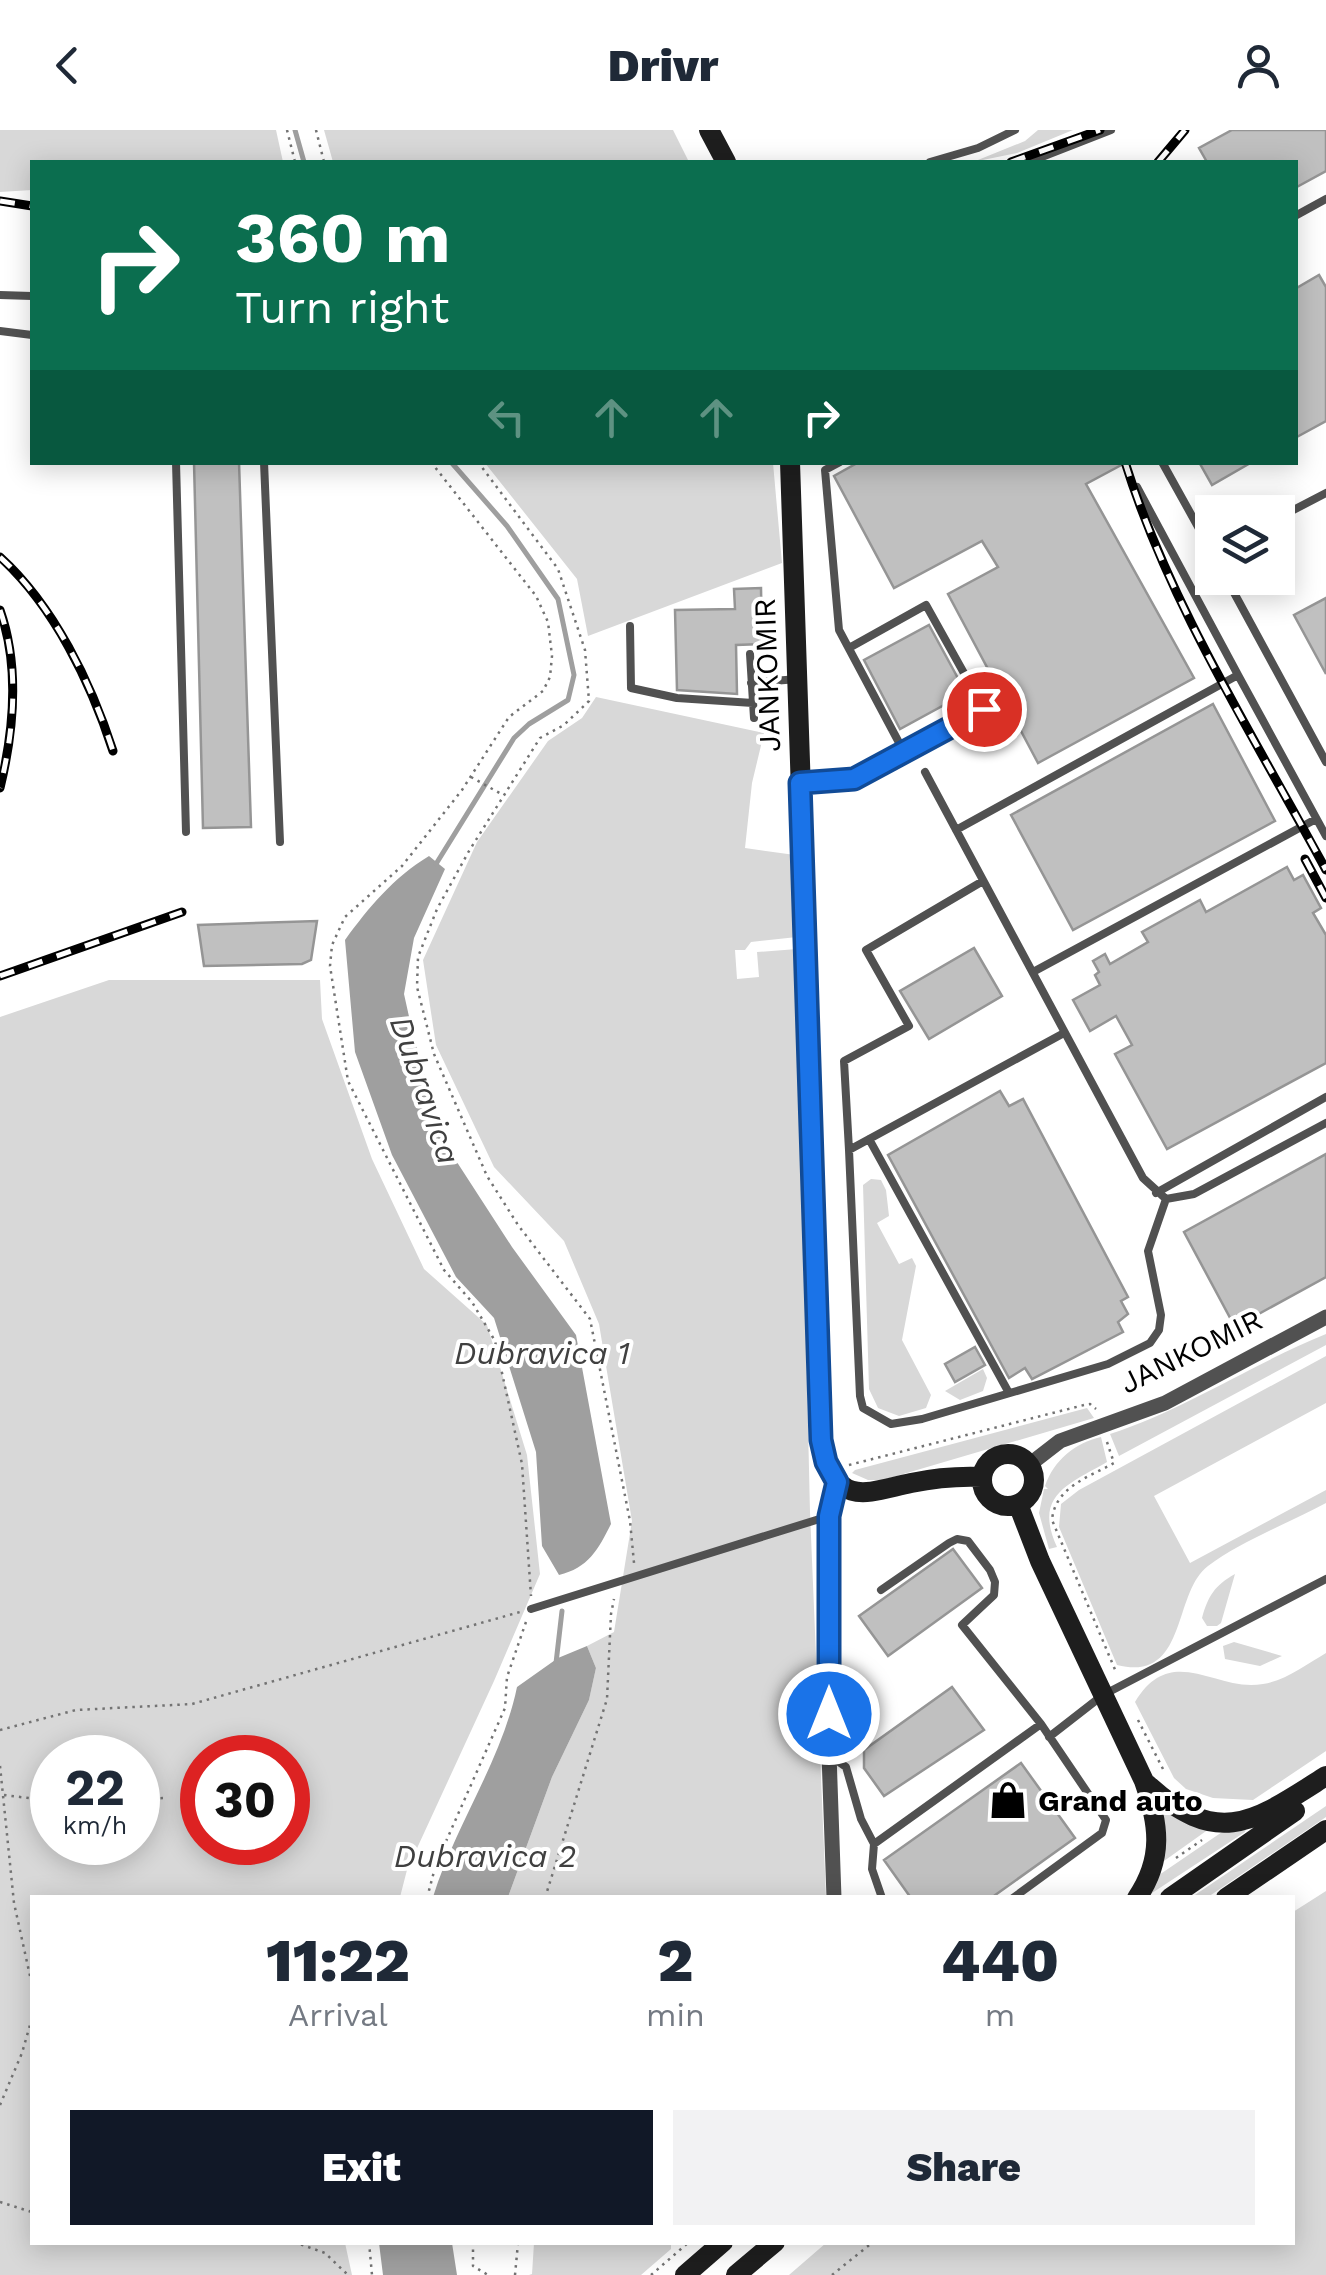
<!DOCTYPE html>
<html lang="en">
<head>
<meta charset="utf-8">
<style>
	body { margin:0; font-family:"Work Sans",sans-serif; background:#f2f2f3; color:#1f2937; height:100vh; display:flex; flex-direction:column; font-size:38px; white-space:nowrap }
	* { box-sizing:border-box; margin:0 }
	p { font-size:32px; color:#747a83 }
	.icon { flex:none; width:55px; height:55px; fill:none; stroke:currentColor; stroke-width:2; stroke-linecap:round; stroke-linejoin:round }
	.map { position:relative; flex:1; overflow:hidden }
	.sheet { position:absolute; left:30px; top:1765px; width:1265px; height:350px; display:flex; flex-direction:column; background:#fff; border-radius:0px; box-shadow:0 5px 25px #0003 }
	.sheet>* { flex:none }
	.banner { position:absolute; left:30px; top:30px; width:1268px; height:305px; border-radius:0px; box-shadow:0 5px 25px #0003; background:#0b6e4f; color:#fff; overflow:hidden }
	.buttons { position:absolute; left:1195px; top:365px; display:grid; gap:20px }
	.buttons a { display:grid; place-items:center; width:100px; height:100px; border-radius:0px; background:#fff; box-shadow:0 5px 25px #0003; font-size:50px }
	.speed { position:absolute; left:30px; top:1605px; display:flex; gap:20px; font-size:50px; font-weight:700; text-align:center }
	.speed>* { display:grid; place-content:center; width:130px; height:130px; border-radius:50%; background:#fff; box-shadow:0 5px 25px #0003; line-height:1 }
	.speed small { font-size:25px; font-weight:400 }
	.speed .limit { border:15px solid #d22; background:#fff; color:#111 }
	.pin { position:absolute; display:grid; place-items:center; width:85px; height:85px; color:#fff; margin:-42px; border:5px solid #fff; border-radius:50%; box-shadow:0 2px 10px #0007 }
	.me { position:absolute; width:110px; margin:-55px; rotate:0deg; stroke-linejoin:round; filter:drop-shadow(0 0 8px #0008) }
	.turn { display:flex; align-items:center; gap:35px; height:210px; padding:0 40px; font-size:45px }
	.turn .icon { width:130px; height:130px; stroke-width:2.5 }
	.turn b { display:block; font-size:70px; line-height:85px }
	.lanes { display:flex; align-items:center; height:95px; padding:0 40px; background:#0003; justify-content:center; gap:50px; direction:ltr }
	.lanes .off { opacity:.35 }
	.eta { display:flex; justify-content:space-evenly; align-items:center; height:170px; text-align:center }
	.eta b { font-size:60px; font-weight:800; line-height:70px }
	.button { display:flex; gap:20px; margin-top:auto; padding:20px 40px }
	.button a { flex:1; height:115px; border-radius:0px; background:#111827; color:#fff; font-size:40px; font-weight:800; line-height:115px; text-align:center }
	.button a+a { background:#f2f2f3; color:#1f2937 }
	header { display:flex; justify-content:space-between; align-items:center; height:130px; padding:0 40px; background:#fff; font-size:45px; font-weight:800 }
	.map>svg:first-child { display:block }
	.green { fill:#d8d8d8; fill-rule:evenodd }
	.water { fill:#9f9f9f }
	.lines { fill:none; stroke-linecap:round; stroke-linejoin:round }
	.stream { stroke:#9f9f9f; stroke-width:5 }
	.building { fill:#c0c0c0; stroke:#959595; stroke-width:2.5 }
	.path { stroke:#737373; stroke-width:2.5; stroke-dasharray:2.5 5; stroke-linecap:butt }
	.lane { stroke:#515151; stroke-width:8 }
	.street { stroke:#515151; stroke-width:15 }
	.secondary { stroke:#1e1e1e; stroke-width:20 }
	.rail-casing { stroke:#000; stroke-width:9 }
	.rail { stroke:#fff; stroke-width:5; stroke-dasharray:15; stroke-linecap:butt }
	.route-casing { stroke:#114b97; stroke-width:25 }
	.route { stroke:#1a73e8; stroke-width:18 }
	.labels { text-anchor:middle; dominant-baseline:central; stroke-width:8; stroke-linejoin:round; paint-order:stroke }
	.street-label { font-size:30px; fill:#000; stroke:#fff }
	.poi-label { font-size:30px; font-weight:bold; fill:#000; stroke:#fff; text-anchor:start }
	.water-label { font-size:32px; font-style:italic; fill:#404040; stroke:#fff }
</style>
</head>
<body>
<header><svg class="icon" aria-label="back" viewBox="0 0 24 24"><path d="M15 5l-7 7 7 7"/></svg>Drivr<svg class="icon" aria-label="person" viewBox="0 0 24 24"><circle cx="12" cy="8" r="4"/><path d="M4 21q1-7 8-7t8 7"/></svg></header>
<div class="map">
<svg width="1326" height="2145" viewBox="0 0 1326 2145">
	<rect width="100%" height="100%" fill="#fff"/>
	<path class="green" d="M 0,0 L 276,0 L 283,32 L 32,32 L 32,60 L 0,62 Z
		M 324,0 L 673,0 L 689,32 L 333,32 Z
		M 1038,0 L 1073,0 L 1017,23 L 973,32 L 1025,11 Z
		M 485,333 L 773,333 L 782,433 L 588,506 L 577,449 Z
		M 596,567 L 764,603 L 752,653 L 745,718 L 795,725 L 797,807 L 751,812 L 745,820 L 735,820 L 737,849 L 759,847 L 757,822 L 797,819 L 810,1382 L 826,1767 L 508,1767 L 552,1647 L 589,1570 L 596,1538 L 587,1516 L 614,1502 L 632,1391 L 599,1194 L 564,1111 L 494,1037 L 436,915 L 423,830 L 477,712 L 548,611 L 582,588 Z
		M 109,850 L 320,850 L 322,889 L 372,1029 L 424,1139 L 487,1195 L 527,1325 L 540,1444 L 494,1551 L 407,1740 L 400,1767 L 32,1768 L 32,2112 L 345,2113 L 352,2145 L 0,2145 L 0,887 ZM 52,1628 L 138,1628 L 138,1712 L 52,1712 ZM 202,1628 L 288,1628 L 288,1712 L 202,1712 Z
		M 871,1049 L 881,1050 L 886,1060 L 889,1086 L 877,1093 L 899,1134 L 912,1128 L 916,1136 L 902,1210 L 931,1265 L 926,1278 L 899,1286 L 878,1278 L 869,1259 L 863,1055 Z
		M 1326,1204 L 1326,1215 L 1119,1326 L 1110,1304 C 1186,1279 1252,1234 1326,1204 Z
		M 1326,1226 L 1326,1273 L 1154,1366 L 1190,1433 L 1326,1360 L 1326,1373 C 1289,1393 1241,1411 1208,1436 C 1172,1463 1188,1553 1117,1535 L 1059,1397 L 1061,1374 L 1079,1360 Z
		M 983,1239 L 987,1248 L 983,1261 L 960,1270 L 945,1261 Z
		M 1087,1278 L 1094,1288 L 883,1350 L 868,1350 L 852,1343 L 855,1340 Z
		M 1101,1307 L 1107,1332 C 1069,1354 1033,1365 1057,1417 L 1049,1419 L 1039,1383 L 1044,1359 L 1048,1359 L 1045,1356 C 1054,1330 1075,1313 1101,1307 Z
		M 1235,1444 L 1221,1493 L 1217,1496 L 1207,1496 L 1202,1488 C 1208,1466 1215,1455 1235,1444 Z
		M 1234,1512 L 1282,1526 L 1260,1536 L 1225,1529 L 1223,1516 Z
		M 1326,1523 L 1326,1621 L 1253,1670 L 1213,1668 L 1186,1659 L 1174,1648 L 1135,1572 C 1172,1511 1216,1563 1263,1554 C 1285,1551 1307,1534 1326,1523 Z
		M 1326,1676 L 1326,1687 L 1208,1767 L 1192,1767 Z
		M 1166,1680 L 1209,1699 L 1164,1731 L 1164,1685 Z
		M 1246,1699 L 1245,1702 L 1152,1763 L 1159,1745 L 1225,1700 Z
		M 1326,1761 L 1326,2145 L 789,2145 L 826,2113 L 1292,2112 L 1293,1782 Z
		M 534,2113 L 534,2112 L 671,2113 L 671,2119 L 641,2145 L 529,2145 L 532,2144 Z"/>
	<path class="water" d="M 429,726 L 445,739 L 414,808 L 404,864 L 412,900 L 442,1009 L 512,1117 L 576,1205 L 611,1394 C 598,1420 588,1438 559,1445 L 542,1416 L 536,1322 L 494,1188 L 456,1147 L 392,1025 L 355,922 L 345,810 C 369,777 393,748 429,726 Z
		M 587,1516 L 596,1538 L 589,1570 L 552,1647 L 508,1767 L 433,1767 C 455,1696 502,1630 517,1557 L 558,1528 Z
		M 379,2113 L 452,2113 L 457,2145 L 383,2145 Z"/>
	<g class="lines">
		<path class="stream" d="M 295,0 L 304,32
			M 436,734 L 514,608 L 529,594 L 568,570 L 574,545 L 558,469 L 507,396 L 451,332
			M 556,1533 L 562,1481"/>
	</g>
	<path class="building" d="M 1232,0 L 1326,0 L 1326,41 L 1295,58 L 1295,32 L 1207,32 L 1199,18 Z
		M 1319,145 L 1326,157 L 1326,291 L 1295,308 L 1295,159 Z
		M 194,332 L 239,332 L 251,697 L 203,698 Z
		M 859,332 L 1127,332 L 1086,354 L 1194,548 L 1038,633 L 948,464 L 998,437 L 982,411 L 894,458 L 834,346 Z
		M 1199,332 L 1252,332 L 1212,355 Z
		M 761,458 L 762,514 L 736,515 L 737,564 L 677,560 L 675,480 L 735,479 L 734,459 Z
		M 1326,468 L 1326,544 L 1294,485 Z
		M 929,495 L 966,563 L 900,599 L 864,530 Z
		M 1213,574 L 1275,691 L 1073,800 L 1011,685 Z
		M 1287,737 L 1294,750 L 1303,745 L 1321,778 L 1313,783 L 1326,805 L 1326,933 L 1167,1019 L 1115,924 L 1132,915 L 1116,886 L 1090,901 L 1073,870 L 1100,855 L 1095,845 L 1099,842 L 1093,831 L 1105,824 L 1110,834 L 1148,812 L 1142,802 L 1200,770 L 1206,782 Z
		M 317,791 L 311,830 L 302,834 L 204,836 L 198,795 Z
		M 974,818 L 1002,866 L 929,909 L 900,861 Z
		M 1000,961 L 1009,976 L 1023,969 L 1128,1167 L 1121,1171 L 1128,1184 L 1118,1192 L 1123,1202 L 1032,1249 L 1025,1238 L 1009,1248 L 888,1025 Z
		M 1326,1024 L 1326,1147 L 1235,1197 L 1184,1102 Z
		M 975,1217 L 985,1235 L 955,1252 L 945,1234 Z
		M 953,1419 L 982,1458 L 888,1526 L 859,1486 Z
		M 952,1557 L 984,1600 L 884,1666 L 864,1638 L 864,1620 Z
		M 1021,1633 L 1075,1708 L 991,1768 L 911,1768 L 884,1730 Z"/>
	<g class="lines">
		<path class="path" d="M 287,0 L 295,32
			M 316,0 L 324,32
			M 431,332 L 536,466 L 548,492 L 552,526 L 550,547 L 543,561 L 509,587 L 462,660 L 402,736 L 345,787 L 332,815 L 330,836 L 348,951 L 444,1140 L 472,1172 L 495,1211 L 522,1334 L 531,1466
			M 478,332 L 558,439 L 585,520 L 589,571 L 564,595 L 540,608 L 469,721 L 437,779 L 418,827 L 417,857 L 434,924 L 487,1046 L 518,1095 L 590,1189 L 630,1391 L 634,1433
			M 471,647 L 503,665
			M 1107,1312 L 1114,1333 C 1089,1347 1055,1357 1052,1390 L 1116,1542
			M 849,1335 L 1084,1275 L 1090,1274 L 1096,1279
			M 1138,1590 L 1164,1641
			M 0,1600 L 76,1580 L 192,1574 L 520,1482
			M 0,1636 L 14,1773 L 32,1855
			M 4,1665 L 52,1671
			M 138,1669 L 165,1668
			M 1176,1728 L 1202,1710
			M 427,1768 L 436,1734 L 505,1578 L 507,1547 L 527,1489
			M 545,1768 L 607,1569 L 611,1484 L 614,1469
			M 0,1975 L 22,1923 L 32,1888
			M 0,2072 L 32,2082
			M 294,2112 L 325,2123 L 348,2145
			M 369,2112 L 372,2145
			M 473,2112 L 473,2136 L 488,2145
			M 515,2145 L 518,2113
			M 651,2145 L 689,2112
			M 832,2145 L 873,2112"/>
		<path class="lane" d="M 930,32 L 978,18 L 1015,0
			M 1029,32 L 1111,0
			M 1295,86 L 1326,69
			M 0,165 L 32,166
			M 0,201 L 32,205
			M 176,332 L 186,702
			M 264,332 L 280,712
			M 840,332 L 825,340 L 839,500 L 904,622
			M 1162,332 L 1212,422
			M 1278,388 L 1326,363
			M 1226,448 L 1326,632
			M 630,496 L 631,558 L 677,568 L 753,573
			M 750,524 L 754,588
			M 1238,545 L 1326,706
			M 751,553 L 797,549
			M 925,642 L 1143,1048 L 1166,1069 L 1194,1064 L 1326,993
			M 805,653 L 854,649 L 984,579 L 926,475 L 849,518
			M 956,700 L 1238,545 L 1137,357
			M 1033,842 L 1316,689
			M 1064,903 L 849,1020 L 860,1266 L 863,1278 L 891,1294 L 922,1289 L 1108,1234 L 1150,1213 L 1159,1200 L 1161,1185 L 1148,1121 L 1166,1069
			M 869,1009 L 1009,1263
			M 849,1020 L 844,931 L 909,896 L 866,820 L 983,751
			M 1156,1063 L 1326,967
			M 881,1460 L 949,1413 L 957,1409 L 968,1411 L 990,1440 L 995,1452 L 994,1465 L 962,1495 L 1041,1594 L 1106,1690 L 1102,1703 L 1013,1768
			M 531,1479 L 829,1386
			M 1049,1607 L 1103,1565 L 1326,1449
			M 832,1627 L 846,1637 L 861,1689 L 874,1714 L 1041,1594
			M 874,1714 L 872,1739 L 882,1768"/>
		<path class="street" d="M 1029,1335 L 1060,1311 L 1165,1273 L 1326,1187
			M 834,1768 L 829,1624 L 829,1386 L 837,1352"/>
		<path class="secondary" d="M 709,0 L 726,32
			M 790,332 L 823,1322 C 840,1378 868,1362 911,1353 C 935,1348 958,1346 982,1347
			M982 1350a26 26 0 1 1 52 0a26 26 0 1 1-52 0Z
			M 1018,1374 L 1040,1431 L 1144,1651 C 1159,1694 1164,1728 1137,1768
			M 1147,1654 C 1219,1720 1255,1691 1326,1646
			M 1170,1768 L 1295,1681
			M 1226,1768 L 1326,1700
			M 685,2145 L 723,2112
			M 736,2145 L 775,2112"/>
		<g class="rail-casing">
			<path id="rail" d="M 1011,32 L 1100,0
				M 1158,32 L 1185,0
				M 0,71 L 32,76
				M 1125,332 C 1170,476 1255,608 1326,740
				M 0,427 C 54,476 91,553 113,621
				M 0,480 C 20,537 14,600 0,658
				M 1305,729 L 1326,768
				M 0,846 L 182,782"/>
		</g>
		<use href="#rail" class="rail"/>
	</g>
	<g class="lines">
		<g class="route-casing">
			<path id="route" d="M 829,1584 L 829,1386 L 837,1352 L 826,1332 L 821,1310 L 800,653 L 854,649 L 984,579"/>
		</g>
		<use href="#route" class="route"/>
	</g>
	<defs>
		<g id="shop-bare" transform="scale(3)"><path d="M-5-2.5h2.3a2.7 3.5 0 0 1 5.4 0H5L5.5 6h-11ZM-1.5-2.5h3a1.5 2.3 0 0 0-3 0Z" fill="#000" stroke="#fff" stroke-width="2.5" paint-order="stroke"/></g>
	</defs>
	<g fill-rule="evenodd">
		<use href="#shop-bare" x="1008" y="1670"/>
	</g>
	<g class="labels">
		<g class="street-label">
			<text transform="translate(767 545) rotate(-92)">JANKOMIR</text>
			<text transform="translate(1191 1221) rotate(-26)">JANKOMIR</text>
		</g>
		<g class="poi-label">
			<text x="1038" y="1670">Grand auto</text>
		</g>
		<g class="water-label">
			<text transform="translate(425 960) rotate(71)">Dubravica</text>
			<text x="542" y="1223">Dubravica 1</text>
			<text x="485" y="1726">Dubravica 2</text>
		</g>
	</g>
</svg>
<div class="buttons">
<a><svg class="icon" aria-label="layers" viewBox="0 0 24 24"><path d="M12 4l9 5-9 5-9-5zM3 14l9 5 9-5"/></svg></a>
</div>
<div class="speed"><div>22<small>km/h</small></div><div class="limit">30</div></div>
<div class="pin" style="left:984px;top:579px;background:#d93025"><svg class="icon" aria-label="arrive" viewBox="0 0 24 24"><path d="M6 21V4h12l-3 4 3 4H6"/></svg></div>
<svg class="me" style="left:829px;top:1584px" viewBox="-20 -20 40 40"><circle r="17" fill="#1a73e8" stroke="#fff" stroke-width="3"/><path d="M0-11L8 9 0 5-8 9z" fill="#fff"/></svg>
<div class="banner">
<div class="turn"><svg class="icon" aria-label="right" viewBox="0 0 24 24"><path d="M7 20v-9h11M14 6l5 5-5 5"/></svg><div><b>360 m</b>Turn right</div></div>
<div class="lanes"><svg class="icon off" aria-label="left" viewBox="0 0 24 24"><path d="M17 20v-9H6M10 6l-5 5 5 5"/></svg><svg class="icon off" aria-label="ahead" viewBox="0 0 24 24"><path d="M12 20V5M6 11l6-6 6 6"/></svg><svg class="icon off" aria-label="ahead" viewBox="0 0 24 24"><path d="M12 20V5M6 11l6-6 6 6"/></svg><svg class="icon" aria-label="right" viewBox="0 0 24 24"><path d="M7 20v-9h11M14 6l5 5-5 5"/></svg></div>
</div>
<section class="sheet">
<div class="eta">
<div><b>11:22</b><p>Arrival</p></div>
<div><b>2</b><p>min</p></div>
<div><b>440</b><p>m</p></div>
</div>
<div class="button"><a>Exit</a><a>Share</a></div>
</section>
</div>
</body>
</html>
